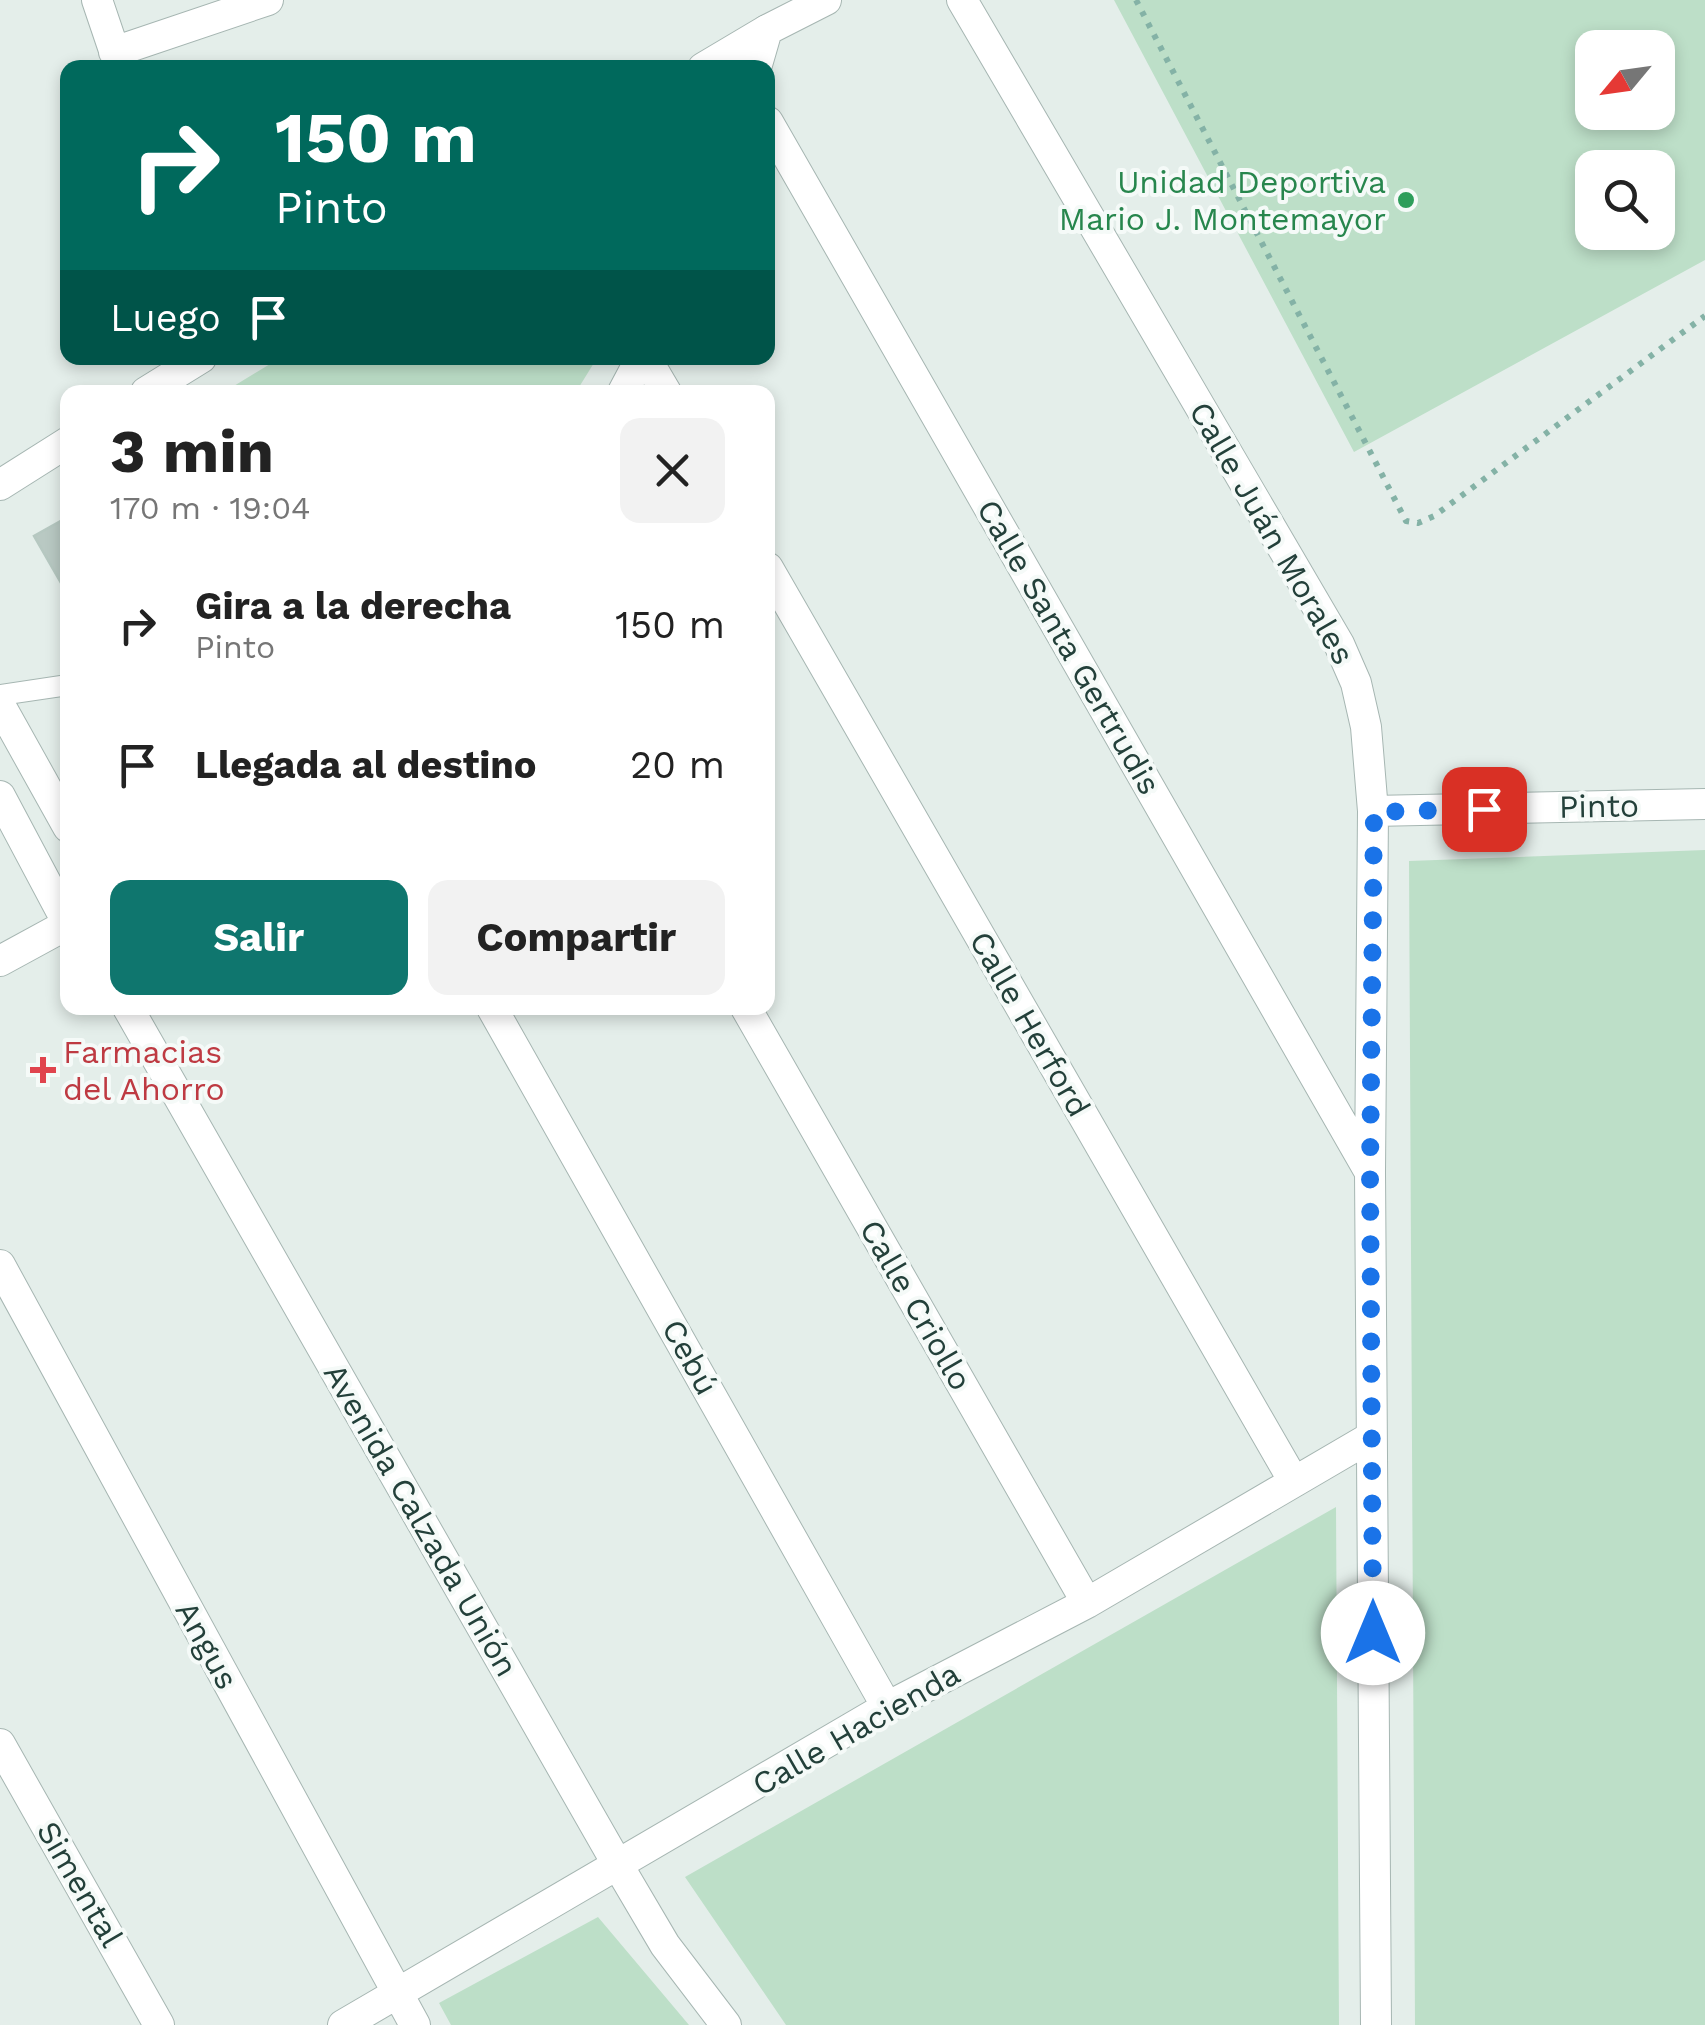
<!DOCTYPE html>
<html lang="es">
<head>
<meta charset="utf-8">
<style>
	body { margin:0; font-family:"Work Sans",sans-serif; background:#f2f2f2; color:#222; height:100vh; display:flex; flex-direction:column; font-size:38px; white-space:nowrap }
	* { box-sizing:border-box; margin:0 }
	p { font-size:32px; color:#767676 }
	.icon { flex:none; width:55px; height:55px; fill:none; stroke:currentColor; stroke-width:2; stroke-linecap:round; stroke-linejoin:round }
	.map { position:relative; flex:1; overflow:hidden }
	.panel { position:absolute; left:60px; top:385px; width:715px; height:630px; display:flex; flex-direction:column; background:#fff; border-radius:20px; box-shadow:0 5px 15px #0003 }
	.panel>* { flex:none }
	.top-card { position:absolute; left:60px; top:60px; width:715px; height:305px; border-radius:20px; box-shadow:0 5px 15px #0003; background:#00695c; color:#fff; overflow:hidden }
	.needle { width:65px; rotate:241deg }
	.fabs { position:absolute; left:1575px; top:30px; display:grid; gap:20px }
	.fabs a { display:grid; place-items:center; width:100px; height:100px; border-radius:20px; background:#fff; box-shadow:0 5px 15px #0003; font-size:50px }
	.pin { position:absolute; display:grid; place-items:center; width:85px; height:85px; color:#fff; margin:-42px; border-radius:20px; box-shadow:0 5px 15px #0006 }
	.me { position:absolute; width:110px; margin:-55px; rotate:0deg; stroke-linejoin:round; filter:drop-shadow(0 0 8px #0008) }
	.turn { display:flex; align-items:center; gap:35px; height:210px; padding:0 50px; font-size:45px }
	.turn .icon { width:130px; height:130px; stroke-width:2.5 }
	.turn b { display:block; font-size:70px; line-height:85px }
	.then { display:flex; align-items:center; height:95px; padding:0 50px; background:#0003; gap:20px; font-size:38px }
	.round { display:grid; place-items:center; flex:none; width:105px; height:105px; border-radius:20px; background:#f2f2f2 }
	.overview { display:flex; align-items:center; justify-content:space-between; height:170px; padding:0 50px }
	h1 { font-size:60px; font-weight:700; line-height:75px }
	.button { display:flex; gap:20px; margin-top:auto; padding:20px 50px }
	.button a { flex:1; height:115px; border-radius:20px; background:#0f766e; color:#fff; font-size:40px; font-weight:700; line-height:115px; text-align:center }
	.button a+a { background:#f2f2f2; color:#222 }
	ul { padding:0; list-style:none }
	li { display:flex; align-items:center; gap:30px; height:140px; padding:0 50px }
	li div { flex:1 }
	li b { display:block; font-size:38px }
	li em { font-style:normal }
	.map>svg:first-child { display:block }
	.green { fill:#bddfc8; fill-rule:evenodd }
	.building { fill:#b9c9c3; stroke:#b6c8c1; stroke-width:2.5 }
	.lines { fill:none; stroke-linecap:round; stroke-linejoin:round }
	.service-casing { stroke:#a6b6b2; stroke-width:22 }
	.minor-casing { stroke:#a6b6b2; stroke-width:32 }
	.tertiary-casing { stroke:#a6b6b2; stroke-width:32 }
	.path { stroke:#84b2a6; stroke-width:6; stroke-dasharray:5 8; stroke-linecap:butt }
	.service { stroke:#fff; stroke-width:20 }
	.minor { stroke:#fff; stroke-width:30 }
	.tertiary { stroke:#fff; stroke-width:30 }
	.route { stroke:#1a73e8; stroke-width:18; stroke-dasharray:0 32.4 }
	.leisure-dot { fill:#2e9e5b; stroke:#f5faf8; stroke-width:4 }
	.health-dot { fill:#e0444e; stroke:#f5faf8; stroke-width:4 }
	.labels { text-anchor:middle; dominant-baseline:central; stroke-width:8; stroke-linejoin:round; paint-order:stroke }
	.leisure-label { font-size:32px; fill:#27864d; stroke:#f5faf8; text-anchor:end }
	.street-label { font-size:32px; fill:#23403a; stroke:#f5faf8 }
	.health-label { font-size:32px; fill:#be3a42; stroke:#f5faf8; text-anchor:start }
</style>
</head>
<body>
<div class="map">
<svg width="1705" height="2025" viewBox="0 0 1705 2025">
	<rect width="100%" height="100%" fill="#e4eeea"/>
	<path class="green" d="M 1114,0 L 1705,0 L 1705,260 L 1354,452 ZM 1592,48 L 1658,48 L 1658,112 L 1592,112 ZM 1592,168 L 1658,168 L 1658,232 L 1592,232 Z
		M 280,358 L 597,358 L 576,392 L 224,392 Z
		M 1705,850 L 1705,2025 L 1415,2025 L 1409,861 Z
		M 1336,1507 L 1339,2025 L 786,2025 L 685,1877 Z
		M 598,1917 L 689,2025 L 451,2025 L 439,2003 Z"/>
	<path class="building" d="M 68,517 L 68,595 L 34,536 Z"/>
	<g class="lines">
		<g class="service-casing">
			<path id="service" d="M 0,695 L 68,685"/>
		</g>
		<g class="minor-casing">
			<path id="minor" d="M 97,0 L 120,68
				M 962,0 L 1339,644 L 1356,683 L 1366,727 L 1373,811 L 1370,1172 L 1376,2025
				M 114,52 L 268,0
				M 703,68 L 767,30
				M 768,122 L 1368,1169
				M 646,358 L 666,392
				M 146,392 L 201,358
				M 0,485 L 68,442
				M 768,568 L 1293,1480
				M 1373,811 L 1705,804
				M 492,1008 L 887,1707
				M 746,1008 L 1087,1603
				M 0,1265 L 415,2025
				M 0,1744 L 159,2025
				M 343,2025 L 887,1707 L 1087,1603 L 1371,1437"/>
		</g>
		<g class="tertiary-casing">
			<path id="tertiary" d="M 756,68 L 767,30 L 826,0
				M 623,392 L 641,358
				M 0,705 L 68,827
				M 0,796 L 68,924
				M 0,961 L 68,924
				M 128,1008 L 619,1867 L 665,1945 L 726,2025"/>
		</g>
		<path class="path" d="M 1136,0 L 1406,521 L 1418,523 L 1434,516 L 1705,316"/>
		<use href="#service" class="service"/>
		<use href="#minor" class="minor"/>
		<use href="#tertiary" class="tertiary"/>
	</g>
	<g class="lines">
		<path class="route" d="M 1373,1633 L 1370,1172 L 1374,812 L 1484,809"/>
	</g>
	<circle class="leisure-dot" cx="1406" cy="200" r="10"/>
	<path class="health-dot" d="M38 1055h10v10h10v10h-10v10h-10v-10h-10v-10h10z"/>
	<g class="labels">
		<g class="leisure-label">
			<text x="1386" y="182">Unidad Deportiva<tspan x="1386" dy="37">Mario J. Montemayor</tspan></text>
		</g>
		<g class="street-label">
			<text transform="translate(1272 533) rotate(60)">Calle Juán Morales</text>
			<text transform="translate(1069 647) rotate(60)">Calle Santa Gertrudis</text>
			<text transform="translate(1599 806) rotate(-1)">Pinto</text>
			<text transform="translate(1030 1024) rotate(60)">Calle Herford</text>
			<text transform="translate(916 1305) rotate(60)">Calle Criollo</text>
			<text transform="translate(690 1357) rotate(61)">Cebú</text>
			<text transform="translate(421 1520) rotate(60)">Avenida Calzada Unión</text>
			<text transform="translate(207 1645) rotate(61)">Angus</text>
			<text transform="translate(856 1729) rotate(-30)">Calle Hacienda</text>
			<text transform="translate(80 1884) rotate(60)">Simental</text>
		</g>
		<g class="health-label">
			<text x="63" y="1052">Farmacias<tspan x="63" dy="37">del Ahorro</tspan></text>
		</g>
	</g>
</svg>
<div class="fabs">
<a><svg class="needle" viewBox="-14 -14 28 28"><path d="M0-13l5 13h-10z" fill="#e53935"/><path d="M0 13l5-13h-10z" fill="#767676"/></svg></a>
<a><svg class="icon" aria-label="search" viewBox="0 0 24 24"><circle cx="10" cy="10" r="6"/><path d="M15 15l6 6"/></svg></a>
</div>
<div class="pin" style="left:1484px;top:809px;background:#d93025"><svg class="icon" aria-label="arrive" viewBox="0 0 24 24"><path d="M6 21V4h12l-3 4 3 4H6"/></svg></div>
<svg class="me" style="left:1373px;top:1633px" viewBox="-20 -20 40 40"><circle r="19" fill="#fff"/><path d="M0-13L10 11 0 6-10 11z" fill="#1a73e8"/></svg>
<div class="top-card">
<div class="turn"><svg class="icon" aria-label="right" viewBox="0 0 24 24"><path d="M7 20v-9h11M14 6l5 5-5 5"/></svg><div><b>150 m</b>Pinto</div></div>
<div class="then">Luego<svg class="icon" aria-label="arrive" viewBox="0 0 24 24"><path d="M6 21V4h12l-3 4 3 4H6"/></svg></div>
</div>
<section class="panel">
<div class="overview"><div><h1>3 min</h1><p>170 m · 19:04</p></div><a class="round"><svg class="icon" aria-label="close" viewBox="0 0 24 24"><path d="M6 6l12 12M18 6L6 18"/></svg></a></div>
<ul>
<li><svg class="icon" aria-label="right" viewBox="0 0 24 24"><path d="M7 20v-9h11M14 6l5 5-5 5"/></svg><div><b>Gira a la derecha</b><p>Pinto</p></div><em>150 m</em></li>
<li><svg class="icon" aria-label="arrive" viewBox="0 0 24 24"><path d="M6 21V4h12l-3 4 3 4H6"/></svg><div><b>Llegada al destino</b></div><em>20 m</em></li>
</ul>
<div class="button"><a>Salir</a><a>Compartir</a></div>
</section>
</div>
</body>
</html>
